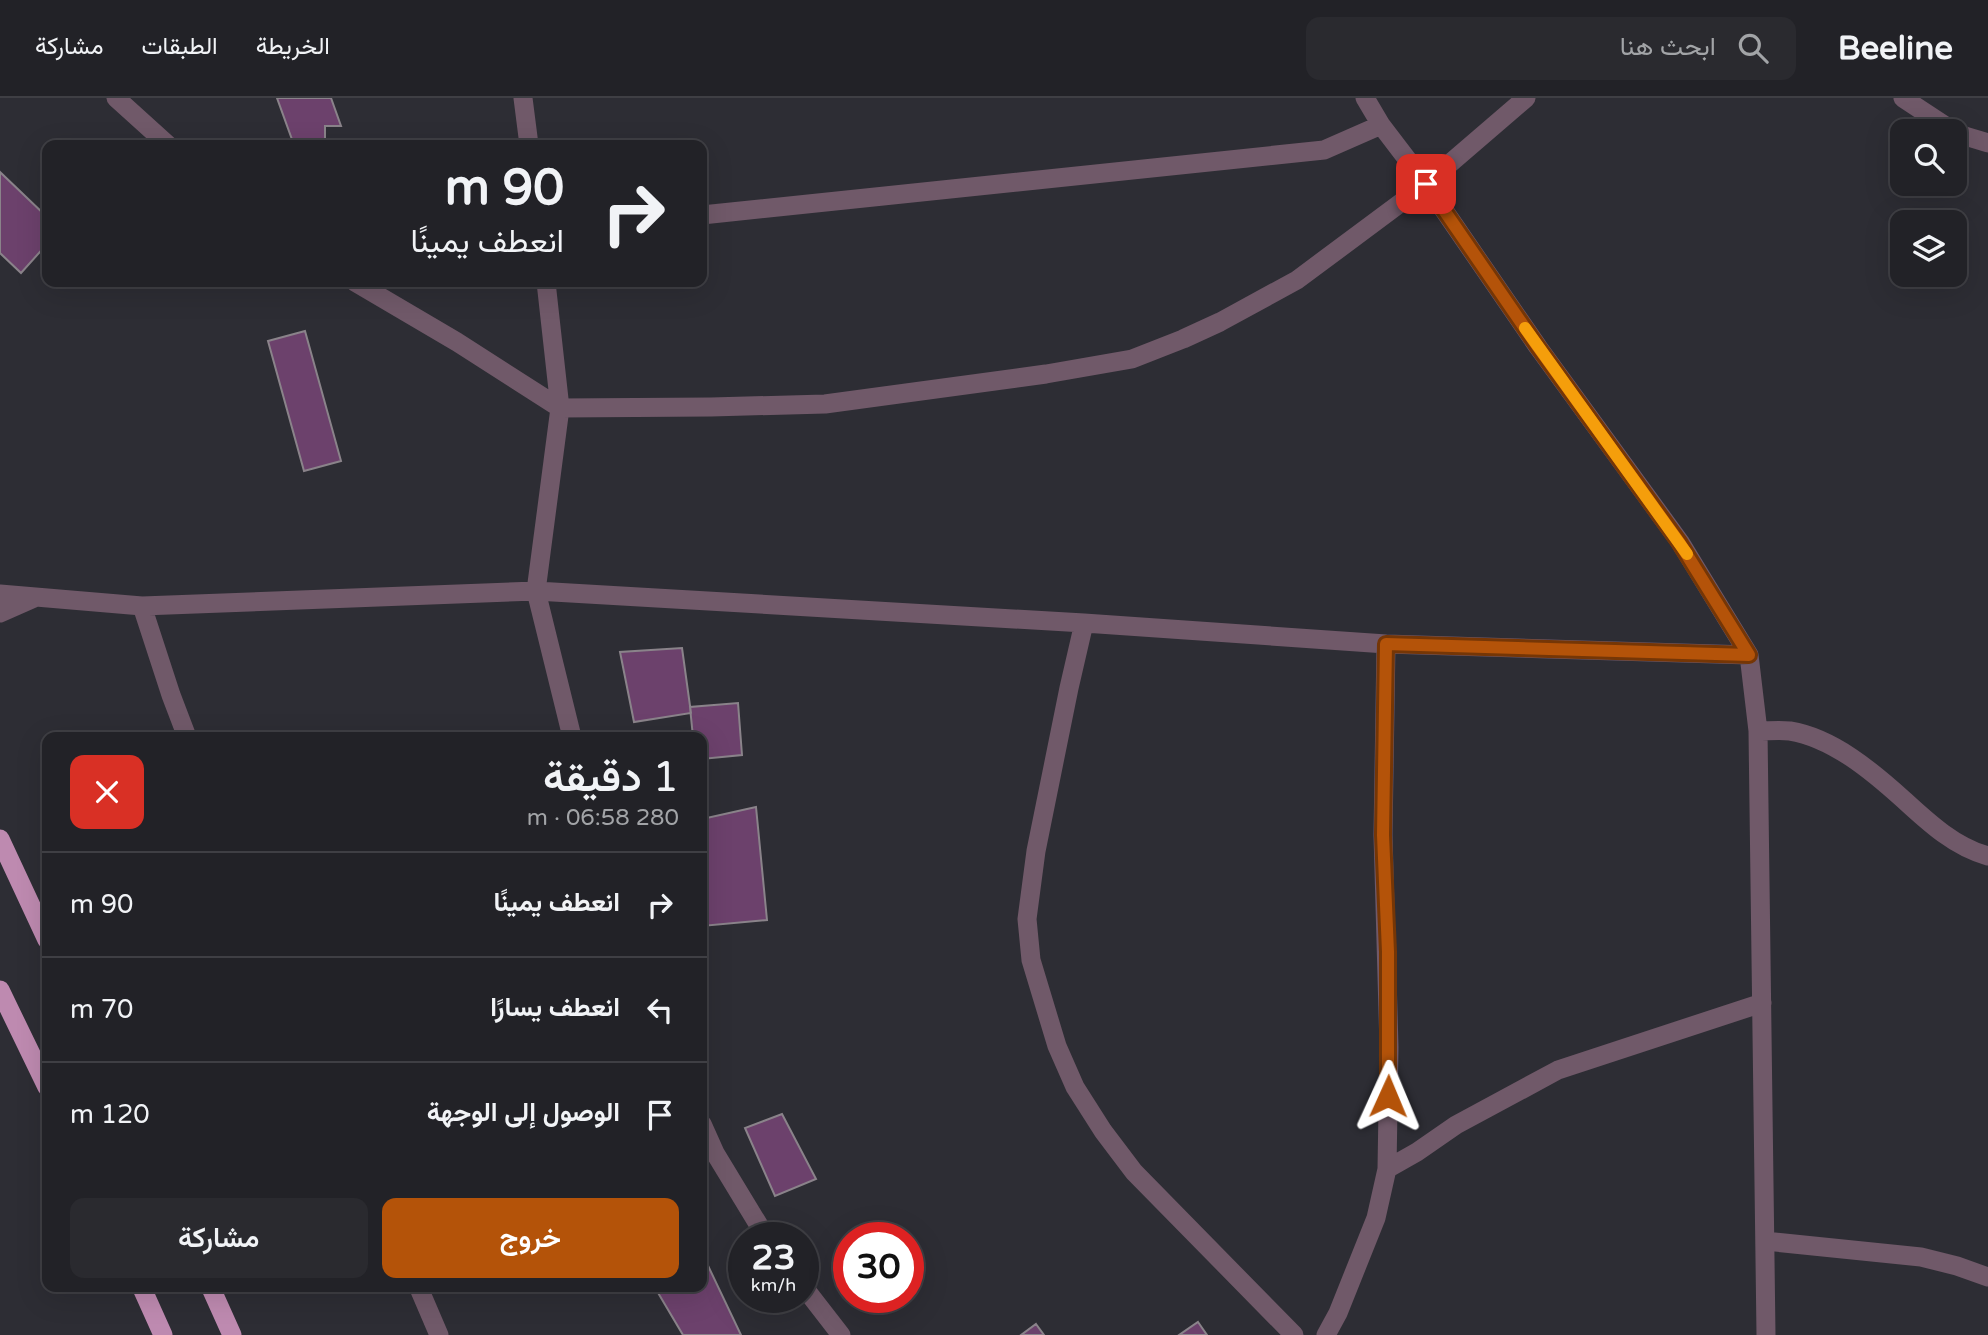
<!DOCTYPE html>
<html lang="ar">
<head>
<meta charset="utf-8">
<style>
	body { margin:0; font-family:"Varela Round",Vazirmatn,sans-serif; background:#2a2a2f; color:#f1f3f6; direction:rtl; height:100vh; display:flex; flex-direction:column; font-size:26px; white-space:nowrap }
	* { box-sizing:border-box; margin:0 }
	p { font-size:23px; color:#a2a4a7 }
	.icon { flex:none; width:38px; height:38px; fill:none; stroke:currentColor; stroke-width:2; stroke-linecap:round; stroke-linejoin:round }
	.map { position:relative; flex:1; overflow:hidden; direction:ltr }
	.panel { position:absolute; left:42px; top:634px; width:665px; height:560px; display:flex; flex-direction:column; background:#222227; border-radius:14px; box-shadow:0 7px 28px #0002,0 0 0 2px #3f3f44; direction:rtl }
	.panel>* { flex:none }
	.top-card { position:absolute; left:42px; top:42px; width:665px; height:147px; border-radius:14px; box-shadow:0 7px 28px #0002,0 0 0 2px #3f3f44; direction:rtl; background:#222227; color:#f1f3f6; overflow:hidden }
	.controls { position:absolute; left:1890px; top:21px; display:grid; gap:14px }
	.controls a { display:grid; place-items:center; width:77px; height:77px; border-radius:14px; background:#222227; box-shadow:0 7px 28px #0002,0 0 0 2px #3f3f44; font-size:35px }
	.speed { position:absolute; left:728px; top:1124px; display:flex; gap:14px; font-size:35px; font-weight:700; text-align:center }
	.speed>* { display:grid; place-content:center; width:91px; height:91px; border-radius:50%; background:#222227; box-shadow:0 7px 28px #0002,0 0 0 2px #3f3f44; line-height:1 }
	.speed small { font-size:18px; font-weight:400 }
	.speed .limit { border:10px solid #d22; background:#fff; color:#111 }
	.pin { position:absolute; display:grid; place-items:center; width:60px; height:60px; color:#fff; margin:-30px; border-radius:14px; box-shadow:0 4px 10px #0006 }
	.me { position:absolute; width:77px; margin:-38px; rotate:1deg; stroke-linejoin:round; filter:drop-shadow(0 0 5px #0008) }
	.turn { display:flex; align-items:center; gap:24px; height:147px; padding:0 28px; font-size:32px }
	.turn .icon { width:91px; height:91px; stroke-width:2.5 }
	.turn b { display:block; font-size:49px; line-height:60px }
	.round { display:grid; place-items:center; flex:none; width:74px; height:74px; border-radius:14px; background:#2a2a2f }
	.headline { display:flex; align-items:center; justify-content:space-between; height:119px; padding:0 28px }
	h1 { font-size:42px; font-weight:600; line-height:52px }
	.primary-button { display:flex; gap:14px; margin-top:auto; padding:14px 28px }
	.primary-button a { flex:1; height:80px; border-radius:14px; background:#b45309; color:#fff; font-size:28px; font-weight:600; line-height:80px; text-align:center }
	.primary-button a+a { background:#2a2a2f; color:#f1f3f6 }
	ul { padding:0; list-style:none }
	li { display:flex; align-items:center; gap:21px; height:105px; padding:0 28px; border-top:2px solid #3f3f44 }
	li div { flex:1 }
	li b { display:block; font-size:26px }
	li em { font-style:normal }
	header { display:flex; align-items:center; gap:42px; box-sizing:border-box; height:98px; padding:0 35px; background:#222227; border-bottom:2px solid #3f3f44 }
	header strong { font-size:33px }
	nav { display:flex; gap:38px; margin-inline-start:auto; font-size:24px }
	.search { width:490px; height:63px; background:#2a2a2f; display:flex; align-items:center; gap:18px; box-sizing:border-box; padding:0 24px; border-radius:14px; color:#a2a4a7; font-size:26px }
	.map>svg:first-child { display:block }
	.building { fill:#6c416c; stroke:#8a838a; stroke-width:2 }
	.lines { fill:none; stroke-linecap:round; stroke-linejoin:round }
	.minor { stroke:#705969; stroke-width:19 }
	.trunk { stroke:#be8ab0; stroke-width:19 }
	.route-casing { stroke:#753606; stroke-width:18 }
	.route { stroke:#b45309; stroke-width:12 }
	.slow { stroke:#f59e0b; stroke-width:12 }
</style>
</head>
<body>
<header>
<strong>Beeline</strong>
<div class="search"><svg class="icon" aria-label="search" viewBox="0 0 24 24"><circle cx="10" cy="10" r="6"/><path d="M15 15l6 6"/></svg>ابحث هنا</div>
<nav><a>الخريطة</a><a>الطبقات</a><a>مشاركة</a></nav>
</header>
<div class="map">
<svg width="1988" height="1237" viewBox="0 0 1988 1237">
	<rect width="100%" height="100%" fill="#2d2d34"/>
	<path class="building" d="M 277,0 L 331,0 L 341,28 L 325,28 L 325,47 L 294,47 Z
		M 0,74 L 47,119 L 47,146 L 21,175 L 0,155 Z
		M 305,233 L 341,363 L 304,373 L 268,243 Z
		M 682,550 L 691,615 L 634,624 L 620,554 Z
		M 738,605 L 742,657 L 702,661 L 702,639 L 693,639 L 690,609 Z
		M 756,709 L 767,822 L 702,828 L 702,721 Z
		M 782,1016 L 816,1081 L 775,1098 L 745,1030 Z
		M 702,1155 L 741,1237 L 683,1237 L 654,1188 L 702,1188 Z
		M 1198,1224 L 1207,1237 L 1179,1237 Z
		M 1036,1226 L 1044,1237 L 1021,1237 Z"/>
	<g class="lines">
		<path class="minor" d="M 116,0 L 168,47
			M 523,0 L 529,47
			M 1365,0 L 1381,27 L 1426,86 L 1538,249 L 1680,444 L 1749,557 L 1758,633 L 1766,1237
			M 1903,0 L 1953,33
			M 1955,35 L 1988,45
			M 702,117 L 1324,52 L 1381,27
			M 355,184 L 457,244 L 560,310 L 711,309 L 825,306 L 1046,276 L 1132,261 L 1183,241 L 1220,224 L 1297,182 L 1426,86 L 1526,0
			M 546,184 L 560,310 L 536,493 L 572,639
			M 0,496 L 142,508 L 536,493 L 1084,525 L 1386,546 L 1749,557
			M 142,508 L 171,597 L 187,639
			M 0,515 L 34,500
			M 1084,525 L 1069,590 L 1036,753 L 1027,821 L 1031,862 L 1057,948 L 1075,989 L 1103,1033 L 1134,1074 L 1294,1237
			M 1758,633 C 1768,633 1780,632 1790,633 C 1833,640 1873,674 1904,702 C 1929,725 1955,749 1988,758
			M 702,1026 L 715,1055 L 766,1139
			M 1387,1071 L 1417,1054 L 1456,1027 L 1558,972 L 1762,905
			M 1765,1143 L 1921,1159 L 1957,1168 L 1988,1179
			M 418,1188 L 439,1237
			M 803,1188 L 841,1237
			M 1326,1237 L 1338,1215 L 1376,1120 L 1387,1071 L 1389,949 L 1383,737 L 1386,546"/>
		<path class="trunk" d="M 0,741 L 47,842
			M 0,892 L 47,989
			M 141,1188 L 163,1237
			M 210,1188 L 232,1237"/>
	</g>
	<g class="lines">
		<g class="route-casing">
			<path id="route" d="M 1388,998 L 1388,854 L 1383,737 L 1386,546 L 1749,557 L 1679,444 L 1538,249 L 1426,86"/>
		</g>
		<use href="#route" class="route"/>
		<path class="slow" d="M 1525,230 L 1687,456"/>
	</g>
</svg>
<div class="controls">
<a><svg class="icon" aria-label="search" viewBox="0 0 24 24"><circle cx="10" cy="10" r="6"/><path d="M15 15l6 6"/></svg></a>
<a><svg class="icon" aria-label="layers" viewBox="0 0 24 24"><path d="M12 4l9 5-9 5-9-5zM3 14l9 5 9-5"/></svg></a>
</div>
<div class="speed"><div>23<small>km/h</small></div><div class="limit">30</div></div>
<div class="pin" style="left:1426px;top:86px;background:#d93025"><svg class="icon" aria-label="arrive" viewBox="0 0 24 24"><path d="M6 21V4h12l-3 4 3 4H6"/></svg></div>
<svg class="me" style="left:1388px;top:998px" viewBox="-20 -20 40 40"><path d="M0-17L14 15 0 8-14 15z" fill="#b45309" stroke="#fff" stroke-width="4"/></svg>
<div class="top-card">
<div class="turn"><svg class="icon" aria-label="right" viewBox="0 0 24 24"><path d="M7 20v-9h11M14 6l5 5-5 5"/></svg><div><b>90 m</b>انعطف يمينًا</div></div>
</div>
<section class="panel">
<div class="headline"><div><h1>1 دقيقة</h1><p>280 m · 06:58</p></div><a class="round" style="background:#d93025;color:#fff"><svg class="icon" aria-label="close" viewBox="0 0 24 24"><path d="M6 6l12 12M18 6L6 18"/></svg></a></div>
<ul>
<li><svg class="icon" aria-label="right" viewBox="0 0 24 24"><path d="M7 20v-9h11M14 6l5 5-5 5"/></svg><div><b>انعطف يمينًا</b></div><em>90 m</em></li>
<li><svg class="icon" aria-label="left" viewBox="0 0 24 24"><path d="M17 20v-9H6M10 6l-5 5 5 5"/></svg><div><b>انعطف يسارًا</b></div><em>70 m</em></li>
<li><svg class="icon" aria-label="arrive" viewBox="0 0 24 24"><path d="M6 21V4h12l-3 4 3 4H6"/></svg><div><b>الوصول إلى الوجهة</b></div><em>120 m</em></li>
</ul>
<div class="primary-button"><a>خروج</a><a>مشاركة</a></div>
</section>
</div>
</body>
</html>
